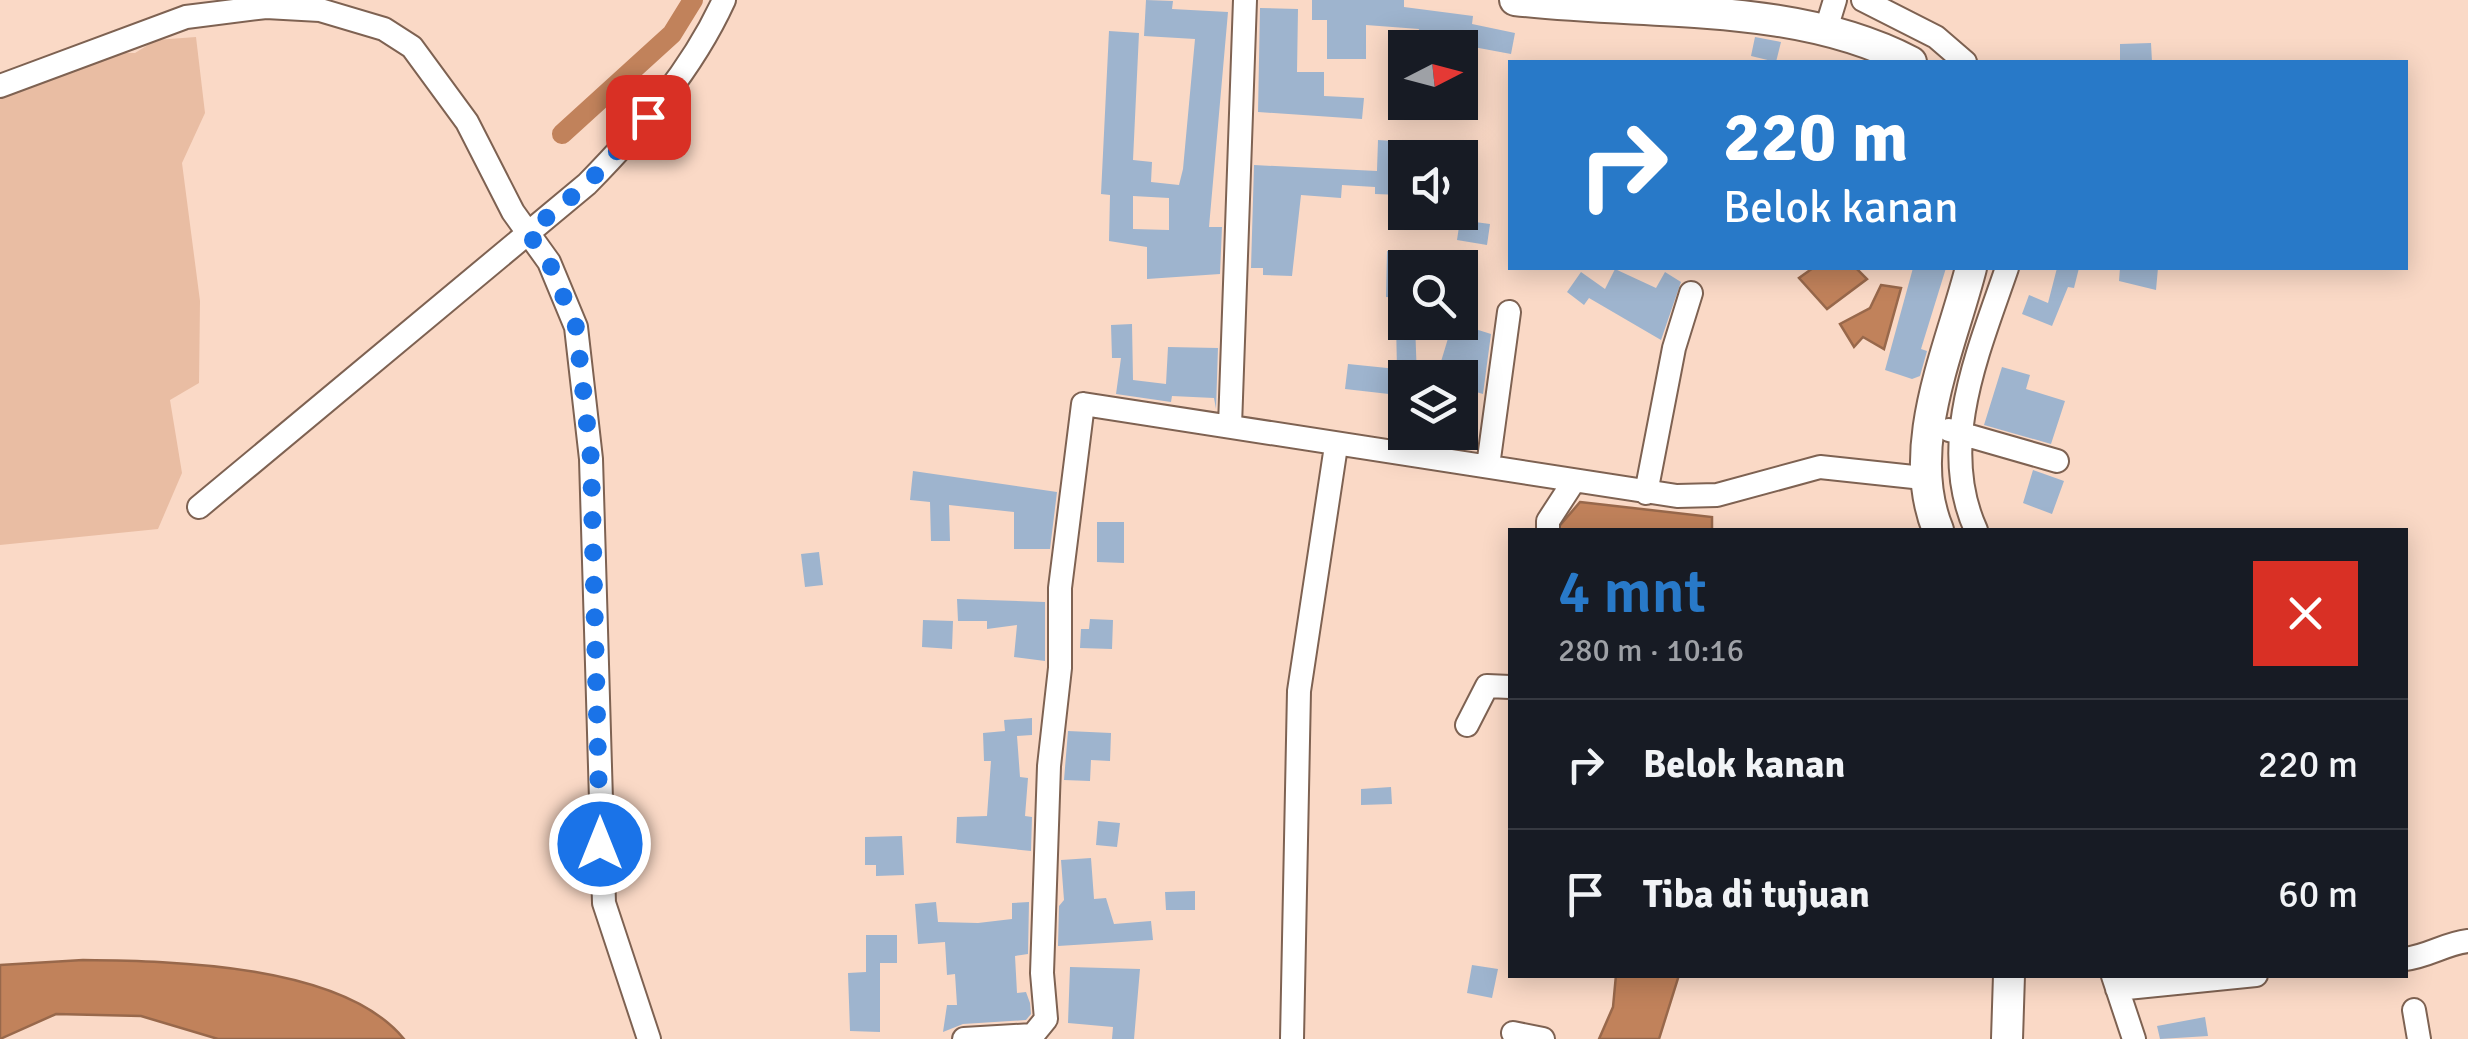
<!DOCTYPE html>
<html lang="id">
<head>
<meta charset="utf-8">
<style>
	body { margin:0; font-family:Signika,sans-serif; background:#20242c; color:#f1f3f6; height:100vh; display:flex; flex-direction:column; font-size:38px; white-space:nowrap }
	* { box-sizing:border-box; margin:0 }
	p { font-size:32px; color:#9ea1a6 }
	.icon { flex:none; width:55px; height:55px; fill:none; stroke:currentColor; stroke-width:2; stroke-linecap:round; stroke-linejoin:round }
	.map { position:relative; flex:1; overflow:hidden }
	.side { position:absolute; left:1508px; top:528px; width:900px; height:450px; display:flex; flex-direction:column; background:#171b24; border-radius:0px; box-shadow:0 5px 25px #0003 }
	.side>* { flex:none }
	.hud { position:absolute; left:1508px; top:60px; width:900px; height:210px; border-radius:0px; box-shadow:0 5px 25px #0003; background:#2879c8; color:#fff; overflow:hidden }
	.needle { width:65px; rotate:84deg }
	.buttons { position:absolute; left:1388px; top:30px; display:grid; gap:20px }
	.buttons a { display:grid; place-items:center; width:90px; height:90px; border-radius:0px; background:#171b24; box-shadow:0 5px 25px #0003; font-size:50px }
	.pin { position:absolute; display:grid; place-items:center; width:85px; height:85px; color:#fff; margin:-42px; border-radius:20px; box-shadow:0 5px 15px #0006 }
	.me { position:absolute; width:110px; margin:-55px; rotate:0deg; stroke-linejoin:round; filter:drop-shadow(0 0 8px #0008) }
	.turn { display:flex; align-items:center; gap:35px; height:210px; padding:0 50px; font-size:45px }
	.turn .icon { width:130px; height:130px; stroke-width:2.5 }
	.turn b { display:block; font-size:70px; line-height:85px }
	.round { display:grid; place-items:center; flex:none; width:105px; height:105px; border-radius:0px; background:#20242c }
	.overview { display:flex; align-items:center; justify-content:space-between; height:170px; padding:0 50px }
	h1 { font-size:60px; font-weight:600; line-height:75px; color:#2879c8 }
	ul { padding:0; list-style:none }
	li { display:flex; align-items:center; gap:30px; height:130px; padding:0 50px; border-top:2px solid #363941 }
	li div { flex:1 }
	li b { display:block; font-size:38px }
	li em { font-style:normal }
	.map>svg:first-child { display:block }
	.green { fill:#e9bda3 }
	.water { fill:#c1825b; stroke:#98684b; stroke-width:2.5 }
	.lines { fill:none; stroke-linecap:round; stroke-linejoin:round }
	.canal { stroke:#c1825b; stroke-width:20 }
	.building { fill:#9eb4ce; fill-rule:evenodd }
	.street-casing { stroke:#7e6252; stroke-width:26 }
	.secondary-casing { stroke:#7e6252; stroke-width:34 }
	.street { stroke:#fff; stroke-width:22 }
	.secondary { stroke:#fff; stroke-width:30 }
	.route { stroke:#1a73e8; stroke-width:18; stroke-dasharray:0 32.4 }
</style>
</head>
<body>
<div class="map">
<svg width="2468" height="1039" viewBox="0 0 2468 1039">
	<rect width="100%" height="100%" fill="#fad9c6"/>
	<path class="green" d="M 196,37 L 205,113 L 182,163 L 200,301 L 199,383 L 170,400 L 182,473 L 158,529 L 0,545 L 0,86 L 81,52 L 135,53 L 156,40 Z"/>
	<path class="water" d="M 1813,268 L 1856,268 L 1867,279 L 1827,309 L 1799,278 Z
		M 1881,285 L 1901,288 L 1884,349 L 1863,337 L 1854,347 L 1840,324 L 1870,308 Z
		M 1580,502 L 1712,517 L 1712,530 L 1556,530 Z
		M 83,960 C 173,961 343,964 404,1039 L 218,1039 L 141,1016 L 56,1014 L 0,1039 L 0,965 Z
		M 1616,975 L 1679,975 L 1659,1039 L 1599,1039 L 1613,1007 Z"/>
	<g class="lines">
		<path class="canal" d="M 562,134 L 672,34 L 693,0"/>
	</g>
	<path class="building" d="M 1146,0 L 1173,1 L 1172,9 L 1228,12 L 1209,227 L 1222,227 L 1220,274 L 1147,279 L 1147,247 L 1109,241 L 1110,195 L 1101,194 L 1109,31 L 1139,33 L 1133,160 L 1152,162 L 1151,182 L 1179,185 L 1183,169 L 1195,39 L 1144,36 ZM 1133,196 L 1169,198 L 1169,230 L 1133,229 Z
		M 1312,0 L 1404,0 L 1404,7 L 1473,16 L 1472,24 L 1515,33 L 1511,54 L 1468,46 L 1416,48 L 1419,29 L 1366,25 L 1366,59 L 1327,59 L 1327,20 L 1312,20 Z
		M 1260,8 L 1298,9 L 1297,72 L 1324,72 L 1324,96 L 1364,98 L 1362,119 L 1258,112 Z
		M 1755,37 L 1781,42 L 1776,62 L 1751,56 Z
		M 2151,43 L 2152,62 L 2120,62 L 2120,44 Z
		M 1378,140 L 1410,142 L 1409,158 L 1404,158 L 1402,195 L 1375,194 L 1375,187 L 1342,185 L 1341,198 L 1301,195 L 1292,276 L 1263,275 L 1263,268 L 1251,268 L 1254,165 L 1377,171 Z
		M 1460,220 L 1490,224 L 1487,245 L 1457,240 Z
		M 1387,251 L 1411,252 L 1411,268 L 1405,268 L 1405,298 L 1386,297 Z
		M 1913,268 L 1946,268 L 1921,349 L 1927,351 L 1920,376 L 1912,379 L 1885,370 Z
		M 2057,268 L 2079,268 L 2074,288 L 2068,287 L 2052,326 L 2022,314 L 2029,295 L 2048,303 Z
		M 2120,268 L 2158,268 L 2156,290 L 2119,281 Z
		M 1615,269 L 1656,288 L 1665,272 L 1681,282 L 1661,340 L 1589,298 L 1584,305 L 1567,292 L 1581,272 L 1605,289 Z
		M 1453,322 L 1491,334 L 1483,394 L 1460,387 L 1460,378 L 1436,378 Z
		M 1396,323 L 1415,323 L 1417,378 L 1405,378 L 1405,388 L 1390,388 L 1389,394 L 1345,389 L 1348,364 L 1397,369 Z
		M 1132,324 L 1133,380 L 1166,384 L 1168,347 L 1218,348 L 1216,409 L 1214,398 L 1172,396 L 1171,402 L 1116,394 L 1121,358 L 1112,358 L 1111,325 Z
		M 2002,367 L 2030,375 L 2026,389 L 2065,401 L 2051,444 L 1984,425 Z
		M 2033,470 L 2064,481 L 2052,514 L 2023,503 Z
		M 913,471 L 1057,492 L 1050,549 L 1014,549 L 1014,512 L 949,505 L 950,541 L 931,541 L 930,502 L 910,500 Z
		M 1097,522 L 1124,522 L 1124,563 L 1097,562 Z
		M 819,552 L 823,585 L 805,587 L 801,554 Z
		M 957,599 L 1045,602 L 1045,661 L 1014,657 L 1017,625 L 987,629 L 987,621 L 958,621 Z
		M 1090,619 L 1113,620 L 1112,649 L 1080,648 L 1081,629 L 1089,629 Z
		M 923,620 L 953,621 L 952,649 L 922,647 Z
		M 1032,718 L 1032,735 L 1017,736 L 1020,777 L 1028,778 L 1025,816 L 1032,817 L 1031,851 L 956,843 L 957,817 L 987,816 L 991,761 L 984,761 L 983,733 L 1005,731 L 1004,720 Z
		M 1068,731 L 1111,733 L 1110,761 L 1091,760 L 1090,781 L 1064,780 Z
		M 1391,787 L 1392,804 L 1361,805 L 1361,789 Z
		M 1098,821 L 1120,823 L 1117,847 L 1096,845 Z
		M 902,836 L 904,875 L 876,876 L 876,865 L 865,865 L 865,837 Z
		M 1091,858 L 1094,899 L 1106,898 L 1114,924 L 1151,921 L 1153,940 L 1058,946 L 1059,906 L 1064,900 L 1061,860 Z
		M 1195,891 L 1195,910 L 1166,910 L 1165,892 Z
		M 936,902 L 938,922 L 978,923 L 1012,919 L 1012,903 L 1029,902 L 1028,954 L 1015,956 L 1017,993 L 1026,992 L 1030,1003 L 1031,1014 L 1026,1020 L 963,1024 L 943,1032 L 947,1005 L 957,1005 L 955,974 L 947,975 L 945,942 L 918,944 L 915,904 Z
		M 866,935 L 897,935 L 897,963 L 880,963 L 880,1032 L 850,1031 L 848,973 L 866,972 Z
		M 1472,965 L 1498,969 L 1492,998 L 1467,993 Z
		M 1070,967 L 1140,969 L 1134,1039 L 1112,1039 L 1113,1027 L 1068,1023 Z
		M 2205,1017 L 2208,1036 L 2160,1039 L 2157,1026 Z"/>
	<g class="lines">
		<g class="street-casing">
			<path id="street" d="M 1863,0 L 1936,37 L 1965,62
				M 1827,26 L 1835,0
				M 0,86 L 186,17 L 266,7 L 320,10 L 384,29 L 412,47 L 467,122 L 513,212 L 549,262 L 576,327 L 591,459 L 604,903 L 649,1039
				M 1230,426 L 1245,0
				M 1949,430 L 2057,461
				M 1488,466 L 1509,312
				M 1646,493 L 1674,348 L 1691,293
				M 199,507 L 587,184 C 640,130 692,70 724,0
				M 1548,530 L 1548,521 L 1574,481
				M 1976,530 C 1937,445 1979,350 2007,268
				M 1467,725 L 1487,686 L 1510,687
				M 2405,959 C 2429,956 2444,944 2468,941
				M 2113,976 L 2134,1039
				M 2117,989 L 2256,975
				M 2414,1010 L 2419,1039
				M 1513,1033 L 1543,1039
				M 964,1039 L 1033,1035 L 1046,1019 L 1042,973 L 1049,766 L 1060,668 L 1060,588 L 1083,404 L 1677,496 L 1717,495 L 1820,467 L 1923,478
				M 1292,1039 L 1299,691 L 1336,446"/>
		</g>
		<g class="secondary-casing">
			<path id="secondary" d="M 1515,0 C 1647,16 1792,0 1911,62
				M 1938,530 C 1904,447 1950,350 1971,268
				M 2007,1039 L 2009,975"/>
		</g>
		<use href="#street" class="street"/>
		<use href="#secondary" class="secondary"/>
	</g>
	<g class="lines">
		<path class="route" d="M 600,844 L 591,459 L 576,327 L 549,262 L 528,233 L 587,184 L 648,117"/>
	</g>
</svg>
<div class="buttons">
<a><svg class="needle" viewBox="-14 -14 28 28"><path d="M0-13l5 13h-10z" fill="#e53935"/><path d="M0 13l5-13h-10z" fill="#9ea1a6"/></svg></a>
<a><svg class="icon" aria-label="sound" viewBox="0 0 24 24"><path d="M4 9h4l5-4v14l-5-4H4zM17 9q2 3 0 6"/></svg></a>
<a><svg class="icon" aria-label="search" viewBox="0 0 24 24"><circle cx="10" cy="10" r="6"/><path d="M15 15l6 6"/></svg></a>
<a><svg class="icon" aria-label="layers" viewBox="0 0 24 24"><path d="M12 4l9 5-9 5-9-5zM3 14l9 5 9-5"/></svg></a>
</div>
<div class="pin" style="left:648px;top:117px;background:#d93025"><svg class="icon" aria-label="arrive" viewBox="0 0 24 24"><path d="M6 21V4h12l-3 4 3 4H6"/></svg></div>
<svg class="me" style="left:600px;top:844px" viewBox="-20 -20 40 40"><circle r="17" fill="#1a73e8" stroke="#fff" stroke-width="3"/><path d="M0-11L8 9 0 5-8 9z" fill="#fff"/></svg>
<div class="hud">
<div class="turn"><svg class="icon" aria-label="right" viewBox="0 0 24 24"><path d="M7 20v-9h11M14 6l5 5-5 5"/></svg><div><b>220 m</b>Belok kanan</div></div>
</div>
<section class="side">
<div class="overview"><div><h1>4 mnt</h1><p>280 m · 10:16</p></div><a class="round" style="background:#d93025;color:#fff"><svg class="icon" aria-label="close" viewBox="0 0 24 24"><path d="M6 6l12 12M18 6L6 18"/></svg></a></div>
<ul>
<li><svg class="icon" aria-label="right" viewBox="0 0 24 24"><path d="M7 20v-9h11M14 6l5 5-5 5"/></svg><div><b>Belok kanan</b></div><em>220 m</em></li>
<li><svg class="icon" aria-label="arrive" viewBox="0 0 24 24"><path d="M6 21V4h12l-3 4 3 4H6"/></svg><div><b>Tiba di tujuan</b></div><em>60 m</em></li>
</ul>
</section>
</div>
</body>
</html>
